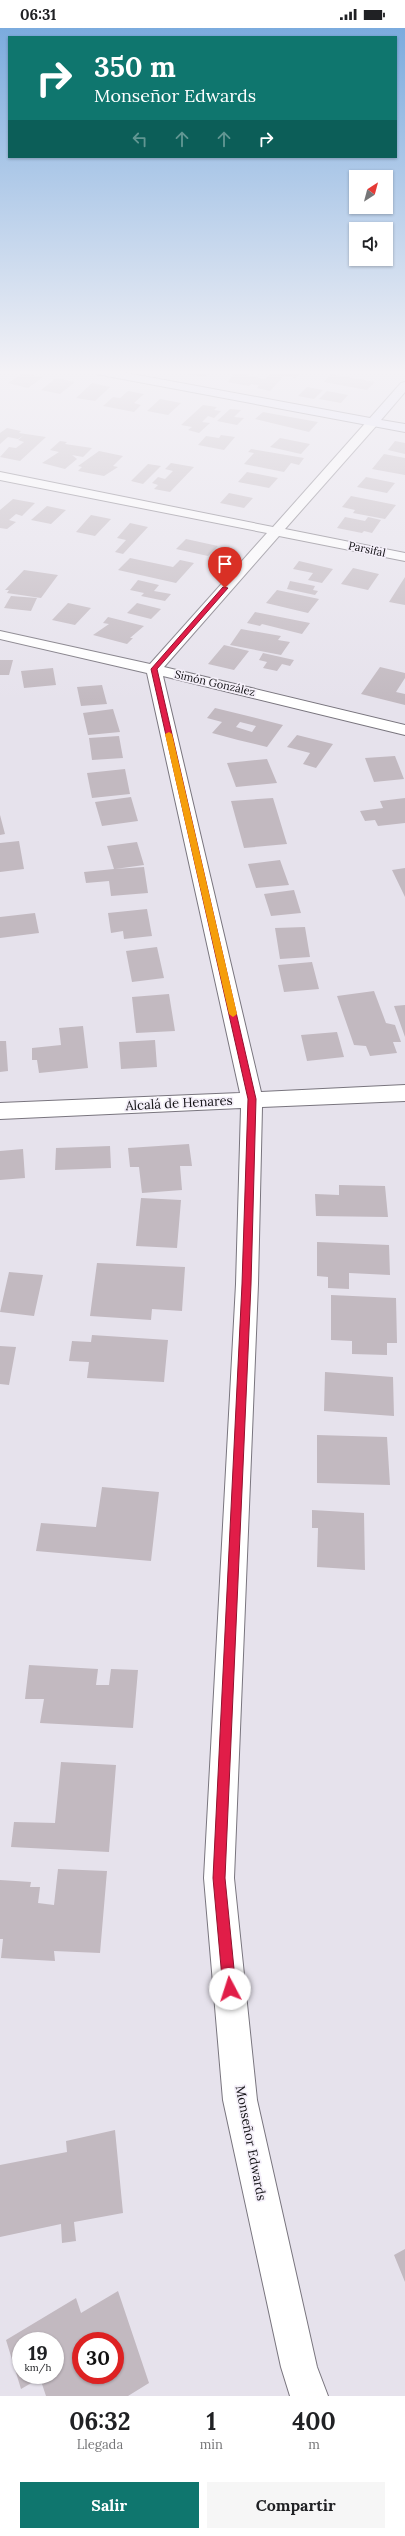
<!DOCTYPE html>
<html lang="es">
<head>
<meta charset="utf-8">
<style>
	body { margin:0; font-family:Lora,serif; background:#f6f6f6; color:#202124; height:100vh; display:flex; flex-direction:column; font-size:15px; white-space:nowrap }
	* { box-sizing:border-box; margin:0 }
	p { font-size:13px; color:#757577 }
	.icon { flex:none; width:22px; height:22px; fill:none; stroke:currentColor; stroke-width:2; stroke-linecap:round; stroke-linejoin:round }
	.map { position:relative; height:2368px; overflow:hidden }
	.details { display:flex; flex-direction:column; background:#fff; flex:1 }
	.details>* { flex:none }
	.top-card { position:absolute; left:8px; top:8px; width:389px; height:122px; border-radius:0px; box-shadow:0 1px 3px #0004; background:#0f766e; color:#fff; overflow:hidden }
	.needle { width:26px; rotate:36deg }
	.tools { position:absolute; left:349px; top:142px; display:grid; gap:8px }
	.tools a { display:grid; place-items:center; width:44px; height:44px; border-radius:0px; background:#fff; box-shadow:0 1px 3px #0004; font-size:20px }
	.speed { position:absolute; left:12px; top:2304px; display:flex; gap:8px; font-size:20px; font-weight:700; text-align:center }
	.speed>* { display:grid; place-content:center; width:52px; height:52px; border-radius:50%; background:#fff; box-shadow:0 1px 3px #0004; line-height:1 }
	.speed small { font-size:10px; font-weight:400 }
	.speed .limit { border:6px solid #d22; background:#fff; color:#111 }
	.pin { position:absolute; display:grid; place-items:center; width:34px; height:34px; color:#fff; margin:-41px -17px; border-radius:50% 50% 50% 0; rotate:-45deg; box-shadow:0 0 4px #0007 }
	.pin .icon { rotate:45deg }
	.me { position:absolute; width:44px; margin:-22px; rotate:355deg; stroke-linejoin:round; filter:drop-shadow(0 0 3px #0008) }
	.turn { display:flex; align-items:center; gap:14px; height:84px; padding:0 20px; font-size:18px }
	.turn .icon { width:52px; height:52px; stroke-width:2.5 }
	.turn b { display:block; font-size:28px; line-height:34px }
	.lanes { display:flex; align-items:center; height:38px; padding:0 20px; background:#0003; justify-content:center; gap:20px; direction:ltr }
	.lanes .off { opacity:.35 }
	.eta { display:flex; justify-content:space-evenly; align-items:center; height:68px; text-align:center }
	.eta b { font-size:24px; font-weight:700; line-height:28px }
	.cta { display:flex; gap:8px; margin-top:auto; padding:8px 20px }
	.cta a { flex:1; height:46px; border-radius:0px; background:#0f766e; color:#fff; font-size:16px; font-weight:700; line-height:46px; text-align:center }
	.cta a+a { background:#f6f6f6; color:#202124 }
	.status { display:flex; justify-content:space-between; align-items:center; height:28px; padding:0 20px; background:#fff; direction:ltr }
	.status svg { height:11px; fill:currentColor }
	.map>svg:first-child { display:block }
	.building { fill:#c2b9c0; fill-rule:evenodd }
	.lines { fill:none; stroke-linecap:round; stroke-linejoin:round }
	.street-casing { stroke:#79757e; stroke-width:2 }
	.secondary-casing { stroke:#79757e; stroke-width:2 }
	.street { fill:#fff; fill-rule:evenodd }
	.secondary { fill:#e7e8fc; fill-rule:evenodd }
	.route { fill:#e11d48; stroke:#92132f }
	.slow { fill:#f59e0b }
	.labels { text-anchor:middle; dominant-baseline:central; stroke-width:3.5; stroke-linejoin:round; paint-order:stroke }
	.far-street-label { font-size:11px; fill:#131215; stroke:#f4eff9 }
	.street-label { font-size:13px; fill:#131215; stroke:#f4eff9 }
</style>
</head>
<body>
<div class="status"><b>06:31</b><svg viewBox="0 0 49 12"><path d="M0 12V9h3v3zM5 12V6h3v6zM10 12V3h3v9zM15 12V0h3v12zM26 1h20v11H26zM47 4h2v5h-2z"/></svg></div>
<div class="map">
<svg width="405" height="2368" viewBox="0 0 405 2368">
	<rect width="100%" height="100%" fill="#e6e2ec"/>
	<path class="building" d="M 188,343 L 210,343 L 204,349 L 185,346 Z
		M 237,343 L 253,343 L 248,348 L 265,351 L 272,343 L 301,344 L 296,350 L 284,348 L 270,363 L 257,360 L 259,357 L 251,356 L 249,358 L 227,354 Z
		M 23,345 L 43,349 L 28,360 L 8,355 Z
		M 331,346 L 375,354 L 367,362 L 324,354 Z
		M 56,350 L 75,354 L 60,366 L 41,362 Z
		M 92,355 L 110,359 L 95,373 L 76,370 Z
		M 307,359 L 323,362 L 314,371 L 298,368 Z
		M 128,363 L 144,366 L 134,375 L 141,377 L 134,384 L 103,378 L 113,369 L 120,370 Z
		M 327,363 L 348,367 L 341,375 L 319,371 Z
		M 160,371 L 181,375 L 168,387 L 147,383 Z
		M 203,377 L 217,379 L 214,382 L 221,383 L 214,390 L 208,388 L 202,394 L 210,395 L 199,405 L 188,402 L 192,399 L 181,397 Z
		M 230,381 L 241,382 L 234,389 L 244,390 L 237,397 L 217,393 Z
		M 263,384 L 290,389 L 318,394 L 309,404 L 255,391 Z
		M 7,400 L 21,403 L 19,405 L 46,409 L 20,433 L 0,429 L 9,419 L 16,420 L 24,414 L 18,412 L 24,407 L 18,411 L 8,409 L 0,416 L 0,405 Z
		M 221,407 L 235,409 L 224,422 L 198,417 L 206,408 L 219,410 Z
		M 280,410 L 310,416 L 301,426 L 270,419 Z
		M 60,413 L 67,414 L 65,416 L 92,420 L 83,429 L 72,427 L 77,431 L 65,441 L 42,435 L 59,424 L 50,422 Z
		M 395,413 L 405,415 L 405,426 L 388,422 Z
		M 251,421 L 304,430 L 299,437 L 291,435 L 284,444 L 244,436 L 254,425 L 248,424 Z
		M 99,423 L 123,428 L 113,438 L 118,439 L 104,448 L 78,443 L 82,439 L 78,438 Z
		M 384,426 L 405,430 L 405,447 L 372,441 Z
		M 171,435 L 194,439 L 170,464 L 154,461 L 158,457 L 152,455 L 158,449 L 165,451 L 173,443 L 165,441 Z
		M 148,436 L 161,438 L 143,456 L 131,453 Z
		M 247,444 L 278,450 L 269,460 L 238,454 Z
		M 366,449 L 395,455 L 387,465 L 357,459 Z
		M 229,465 L 253,470 L 244,480 L 220,475 Z
		M 351,468 L 396,477 L 385,491 L 353,485 L 355,482 L 342,479 Z
		M 13,471 L 35,475 L 22,488 L 16,486 L 9,492 L 16,494 L 7,501 L 0,500 L 0,482 Z
		M 47,478 L 66,482 L 51,496 L 31,492 Z
		M 91,487 L 111,491 L 95,508 L 76,504 Z
		M 345,489 L 365,493 L 368,489 L 381,492 L 372,505 L 364,503 L 362,505 L 337,500 Z
		M 130,495 L 148,499 L 123,526 L 115,524 L 126,512 L 117,510 Z
		M 186,511 L 218,518 L 208,528 L 176,521 Z
		M 130,530 L 173,539 L 180,532 L 194,535 L 176,555 L 118,542 Z
		M 299,533 L 333,541 L 322,555 L 308,552 L 313,545 L 293,541 Z
		M 353,540 L 379,546 L 368,562 L 341,556 Z
		M 24,542 L 58,547 L 41,570 L 7,565 L 9,562 L 5,562 Z
		M 405,549 L 405,577 L 389,574 Z
		M 138,552 L 159,557 L 154,563 L 171,566 L 165,573 L 141,568 L 144,565 L 130,562 Z
		M 290,553 L 315,558 L 313,562 L 318,563 L 315,567 L 287,561 Z
		M 277,562 L 319,571 L 308,585 L 266,575 Z
		M 11,568 L 37,570 L 31,583 L 4,580 Z
		M 68,575 L 91,580 L 75,597 L 52,592 Z
		M 137,575 L 161,581 L 151,591 L 127,585 Z
		M 255,584 L 310,595 L 302,606 L 262,596 L 260,598 L 247,595 Z
		M 108,589 L 144,598 L 130,610 L 133,610 L 127,616 L 93,607 L 109,596 L 103,595 Z
		M 241,601 L 281,608 L 278,612 L 290,614 L 281,627 L 230,617 Z
		M 224,617 L 249,623 L 234,642 L 208,636 Z
		M 263,625 L 294,632 L 290,638 L 282,636 L 277,643 L 263,640 L 267,634 L 259,632 Z
		M 0,632 L 13,632 L 9,647 L 0,647 Z
		M 380,639 L 405,645 L 405,650 L 396,664 L 405,666 L 405,677 L 361,666 Z
		M 53,640 L 56,657 L 24,660 L 21,643 Z
		M 102,657 L 107,676 L 81,678 L 77,659 Z
		M 215,680 L 252,689 L 283,697 L 267,719 L 238,712 L 212,705 L 222,694 L 207,690 ZM 240,694 L 256,698 L 252,704 L 236,699 Z
		M 113,681 L 120,704 L 88,707 L 83,685 Z
		M 297,707 L 333,716 L 316,740 L 303,736 L 310,725 L 287,719 Z
		M 119,708 L 123,730 L 92,732 L 89,710 Z
		M 395,728 L 404,751 L 374,754 L 365,730 Z
		M 267,731 L 277,755 L 236,759 L 227,735 Z
		M 125,741 L 130,766 L 92,770 L 87,745 Z
		M 131,769 L 138,793 L 102,798 L 95,774 Z
		M 273,770 L 287,816 L 244,820 L 231,773 Z
		M 405,770 L 405,795 L 378,798 L 375,792 L 365,793 L 360,783 L 383,780 L 380,773 Z
		M 0,787 L 5,806 L 0,807 Z
		M 19,813 L 24,841 L 0,844 L 0,815 Z
		M 137,814 L 144,837 L 115,841 L 144,839 L 148,865 L 111,868 L 109,853 L 86,855 L 84,844 L 114,841 L 107,818 Z
		M 280,832 L 289,857 L 256,860 L 248,836 Z
		M 405,840 L 405,869 L 392,842 Z
		M 294,862 L 301,885 L 271,888 L 264,866 Z
		M 147,881 L 152,908 L 124,911 L 123,903 L 111,905 L 108,885 Z
		M 35,885 L 39,905 L 0,910 L 0,889 Z
		M 305,899 L 310,929 L 280,931 L 275,900 Z
		M 157,919 L 164,950 L 132,954 L 126,923 Z
		M 312,934 L 319,961 L 284,964 L 278,937 Z
		M 374,963 L 386,995 L 395,997 L 401,1014 L 393,1014 L 397,1025 L 370,1028 L 366,1018 L 354,1017 L 337,968 Z
		M 169,966 L 175,1003 L 136,1005 L 132,969 Z
		M 405,977 L 405,1009 L 394,978 Z
		M 83,998 L 88,1040 L 39,1045 L 37,1032 L 32,1032 L 32,1020 L 61,1017 L 59,1000 Z
		M 337,1004 L 344,1029 L 307,1033 L 301,1007 Z
		M 155,1012 L 157,1039 L 121,1041 L 119,1014 Z
		M 0,1013 L 6,1013 L 8,1043 L 0,1044 Z
		M 189,1116 L 192,1138 L 180,1138 L 182,1162 L 142,1165 L 139,1139 L 130,1139 L 128,1120 Z
		M 110,1118 L 111,1140 L 55,1142 L 56,1120 Z
		M 23,1121 L 25,1150 L 0,1152 L 0,1123 Z
		M 339,1157 L 385,1158 L 388,1189 L 316,1188 L 315,1166 L 339,1167 Z
		M 141,1170 L 181,1172 L 177,1220 L 136,1218 Z
		M 317,1214 L 389,1217 L 390,1247 L 349,1245 L 349,1261 L 328,1260 L 328,1249 L 317,1248 Z
		M 97,1235 L 185,1239 L 182,1283 L 152,1281 L 151,1292 L 90,1288 Z
		M 9,1244 L 43,1247 L 34,1288 L 0,1284 Z
		M 331,1267 L 396,1270 L 397,1315 L 387,1315 L 387,1327 L 352,1326 L 352,1313 L 331,1312 Z
		M 92,1307 L 168,1312 L 164,1354 L 87,1350 L 89,1334 L 69,1333 L 72,1313 L 91,1314 Z
		M 0,1318 L 16,1319 L 9,1357 L 0,1356 Z
		M 325,1344 L 393,1349 L 394,1388 L 324,1383 Z
		M 317,1407 L 387,1409 L 390,1457 L 317,1455 Z
		M 102,1459 L 159,1464 L 151,1533 L 36,1523 L 41,1495 L 96,1499 Z
		M 312,1482 L 364,1485 L 365,1542 L 317,1539 L 318,1500 L 312,1500 Z
		M 29,1637 L 98,1641 L 96,1657 L 109,1657 L 111,1641 L 138,1642 L 133,1700 L 40,1695 L 44,1671 L 25,1671 Z
		M 61,1734 L 116,1737 L 109,1824 L 11,1819 L 14,1794 L 55,1795 Z
		M 58,1841 L 107,1843 L 100,1925 L 54,1923 L 55,1933 L 1,1930 L 3,1911 L 0,1911 L 0,1852 L 31,1854 L 30,1859 L 40,1859 L 38,1875 L 54,1877 Z
		M 115,2102 L 123,2185 L 74,2194 L 76,2213 L 62,2215 L 61,2196 L 0,2209 L 0,2137 L 67,2124 L 66,2113 Z
		M 405,2221 L 405,2254 L 394,2227 Z
		M 118,2263 L 149,2355 L 128,2368 L 46,2368 L 40,2350 L 21,2361 L 6,2312 L 76,2270 L 81,2285 ZM 21,2313 L 55,2313 L 55,2347 L 21,2347 ZM 81,2313 L 115,2313 L 115,2347 L 81,2347 Z"/>
	<g class="lines">
		<g class="street-casing">
			<path id="street" d="M 373,390 L 377,391 L 377,397 L 285,501 L 405,525 L 405,533 L 279,508 L 164,639 L 405,697 L 405,707 L 163,648 L 261,1064 L 405,1057 L 405,1073 L 262,1079 L 258,1256 L 234,1850 L 257,2072 L 317,2339 L 328,2368 L 290,2368 L 281,2339 L 223,2072 L 204,1850 L 236,1256 L 241,1080 L 0,1091 L 0,1075 L 240,1065 L 147,645 L 0,611 L 0,603 L 150,636 L 267,505 L 0,452 L 0,444 L 273,499 L 369,391 Z"/>
		</g>
		<g class="secondary-casing">
			<path id="secondary" d="M 91,343 L 116,343 L 370,390 L 401,355 L 405,354 L 405,364 L 381,392 L 405,396 L 405,404 L 96,346 Z"/>
		</g>
		<use href="#street" class="street"/>
		<use href="#secondary" class="secondary"/>
	</g>
	<linearGradient id="sky" x2="0" y2="1"><stop stop-color="#7babde"/><stop offset="0.51" stop-color="#f4f2f6"/><stop offset="1" stop-color="#f4f2f6" stop-opacity="0"/></linearGradient>
	<rect width="405" height="675" fill="url(#sky)"/>
	<path class="route" d="M 223,559 L 228,560 L 157,641 L 256,1071 L 251,1256 L 225,1850 L 236,1961 L 234,1966 L 230,1968 L 225,1966 L 223,1961 L 213,1850 L 242,1256 L 248,1071 L 151,641 Z"/>
	<path class="slow" d="M 169,704 L 172,706 L 237,986 L 233,989 L 229,986 L 165,706 Z"/>
	<g class="labels">
		<g class="far-street-label">
			<text transform="translate(367 521) rotate(12)">Parsifal</text>
			<text transform="translate(215 655) rotate(13)">Simón González</text>
		</g>
		<g class="street-label">
			<text transform="translate(179 1075) rotate(-3)">Alcalá de Henares</text>
			<text transform="translate(251 2115) rotate(79)">Monseñor Edwards</text>
		</g>
	</g>
</svg>
<div class="tools">
<a><svg class="needle" viewBox="-14 -14 28 28"><path d="M0-13l5 13h-10z" fill="#e53935"/><path d="M0 13l5-13h-10z" fill="#757577"/></svg></a>
<a><svg class="icon" aria-label="sound" viewBox="0 0 24 24"><path d="M4 9h4l5-4v14l-5-4H4zM17 9q2 3 0 6"/></svg></a>
</div>
<div class="speed"><div>19<small>km/h</small></div><div class="limit">30</div></div>
<div class="pin" style="left:225px;top:560px;background:#d93025"><svg class="icon" aria-label="arrive" viewBox="0 0 24 24"><path d="M6 21V4h12l-3 4 3 4H6"/></svg></div>
<svg class="me" style="left:230px;top:1961px" viewBox="-20 -20 40 40"><circle r="19" fill="#fff"/><path d="M0-13L10 11 0 6-10 11z" fill="#e11d48"/></svg>
<div class="top-card">
<div class="turn"><svg class="icon" aria-label="right" viewBox="0 0 24 24"><path d="M7 20v-9h11M14 6l5 5-5 5"/></svg><div><b>350 m</b>Monseñor Edwards</div></div>
<div class="lanes"><svg class="icon off" aria-label="left" viewBox="0 0 24 24"><path d="M17 20v-9H6M10 6l-5 5 5 5"/></svg><svg class="icon off" aria-label="ahead" viewBox="0 0 24 24"><path d="M12 20V5M6 11l6-6 6 6"/></svg><svg class="icon off" aria-label="ahead" viewBox="0 0 24 24"><path d="M12 20V5M6 11l6-6 6 6"/></svg><svg class="icon" aria-label="right" viewBox="0 0 24 24"><path d="M7 20v-9h11M14 6l5 5-5 5"/></svg></div>
</div>
</div>
<section class="details">
<div class="eta">
<div><b>06:32</b><p>Llegada</p></div>
<div><b>1</b><p>min</p></div>
<div><b>400</b><p>m</p></div>
</div>
<div class="cta"><a>Salir</a><a>Compartir</a></div>
</section>
</body>
</html>
